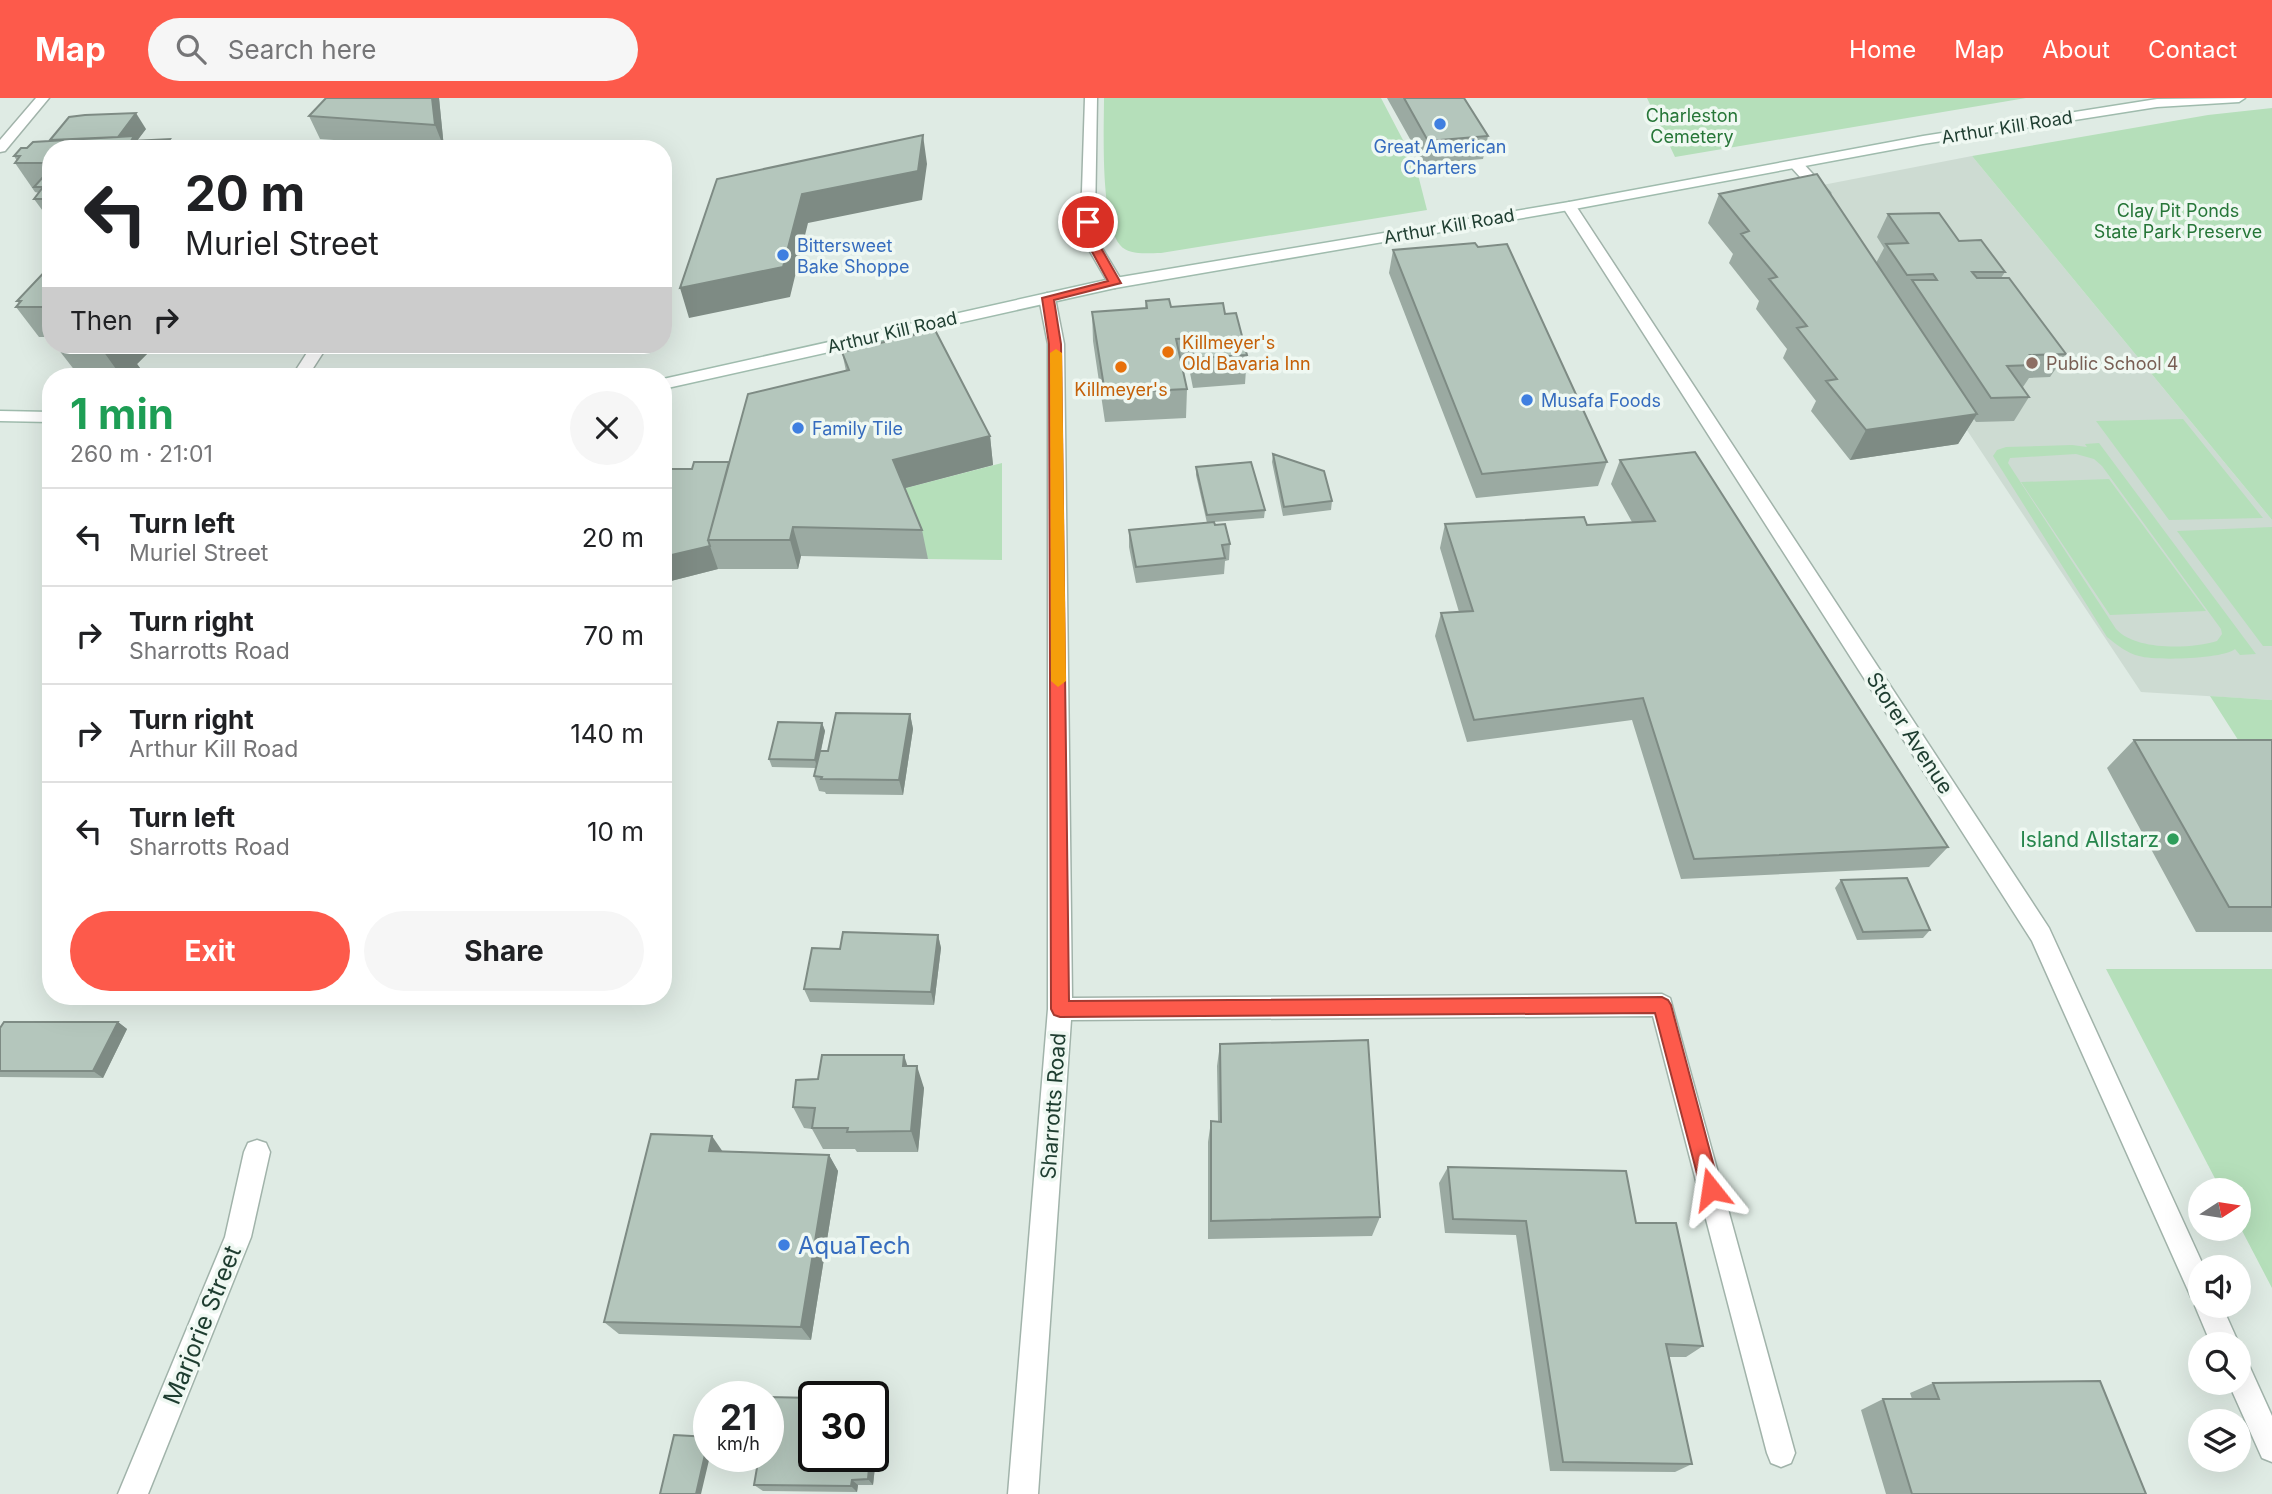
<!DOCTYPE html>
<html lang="en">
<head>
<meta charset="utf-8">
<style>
	body { margin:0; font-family:Inter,sans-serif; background:#f6f6f6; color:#202124; height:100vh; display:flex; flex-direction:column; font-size:26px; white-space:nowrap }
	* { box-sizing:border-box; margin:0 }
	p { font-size:23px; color:#757577 }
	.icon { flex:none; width:38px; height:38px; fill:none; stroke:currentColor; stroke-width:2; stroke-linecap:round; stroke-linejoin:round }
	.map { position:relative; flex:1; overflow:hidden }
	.panel { position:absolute; left:42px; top:270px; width:630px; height:637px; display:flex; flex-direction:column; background:#fff; border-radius:28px; box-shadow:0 7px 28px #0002 }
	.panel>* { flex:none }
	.banner { position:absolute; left:42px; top:42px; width:630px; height:214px; border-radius:28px; box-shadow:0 7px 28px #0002; background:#fff; color:#202124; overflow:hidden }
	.needle { width:46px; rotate:78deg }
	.tools { position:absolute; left:2188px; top:1080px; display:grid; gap:14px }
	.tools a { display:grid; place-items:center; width:63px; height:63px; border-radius:50%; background:#fff; box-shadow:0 7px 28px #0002; font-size:35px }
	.speed { position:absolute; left:693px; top:1283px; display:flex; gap:14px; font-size:35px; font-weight:700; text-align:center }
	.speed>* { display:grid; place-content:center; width:91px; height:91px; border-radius:50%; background:#fff; box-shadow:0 7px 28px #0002; line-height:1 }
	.speed small { font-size:18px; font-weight:400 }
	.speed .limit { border:4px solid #111; border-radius:10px; background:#fff; color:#111 }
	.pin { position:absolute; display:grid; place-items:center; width:60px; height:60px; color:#fff; margin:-30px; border:4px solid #fff; border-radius:50%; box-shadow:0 2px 7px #0007 }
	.me { position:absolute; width:77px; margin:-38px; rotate:345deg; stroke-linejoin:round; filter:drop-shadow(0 0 5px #0008) }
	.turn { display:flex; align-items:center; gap:24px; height:147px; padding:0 28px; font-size:32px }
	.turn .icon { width:91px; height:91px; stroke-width:2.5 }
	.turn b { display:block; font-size:49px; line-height:60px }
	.then { display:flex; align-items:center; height:66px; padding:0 28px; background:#0003; gap:14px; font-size:26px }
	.round { display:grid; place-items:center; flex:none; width:74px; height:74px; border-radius:37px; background:#f6f6f6 }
	.summary { display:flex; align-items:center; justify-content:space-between; height:119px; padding:0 28px }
	h1 { font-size:42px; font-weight:700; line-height:52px; color:#1e9e55 }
	.action { display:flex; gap:14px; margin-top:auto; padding:14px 28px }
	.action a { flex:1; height:80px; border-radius:42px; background:#fd5a4b; color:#fff; font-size:28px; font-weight:700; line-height:80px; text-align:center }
	.action a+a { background:#f6f6f6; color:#202124 }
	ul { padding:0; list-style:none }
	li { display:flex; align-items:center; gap:21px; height:98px; padding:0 28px; border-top:2px solid #e0e0e0 }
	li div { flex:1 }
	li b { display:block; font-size:26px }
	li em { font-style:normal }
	header { display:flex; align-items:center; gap:42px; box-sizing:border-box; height:98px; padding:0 35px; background:#fd5a4b; color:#fff }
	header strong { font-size:33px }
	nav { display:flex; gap:38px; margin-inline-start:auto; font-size:24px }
	.search { width:490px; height:63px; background:#f6f6f6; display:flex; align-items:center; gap:18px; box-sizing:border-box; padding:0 24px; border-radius:38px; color:#757577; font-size:26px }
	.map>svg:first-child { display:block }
	.built { fill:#cddbd2 }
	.green { fill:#b5dfba; fill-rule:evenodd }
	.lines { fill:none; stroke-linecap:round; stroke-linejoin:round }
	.lane-casing { stroke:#a1b3aa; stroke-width:3 }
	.street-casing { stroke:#a1b3aa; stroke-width:3 }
	.secondary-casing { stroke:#9fbbad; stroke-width:3 }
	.lane { fill:#fff; fill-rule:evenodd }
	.street { fill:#fff; fill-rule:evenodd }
	.secondary { fill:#fff; fill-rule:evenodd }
	.wall { fill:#9baaa2 }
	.shaded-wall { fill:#7e8b84 }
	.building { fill:#b4c6bc; stroke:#7e8b84; stroke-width:2 }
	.route { fill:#fd5a4b; stroke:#a43a31; stroke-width:2 }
	.slow { fill:#f59e0b }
	.shop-dot { fill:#3f7fe0; stroke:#eff8f2; stroke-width:2.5 }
	.food-dot { fill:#e8710a; stroke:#eff8f2; stroke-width:2.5 }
	.education-dot { fill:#8d6e63; stroke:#eff8f2; stroke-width:2.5 }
	.leisure-dot { fill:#2e9e5b; stroke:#eff8f2; stroke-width:2.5 }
	.labels { text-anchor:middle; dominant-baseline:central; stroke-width:7; stroke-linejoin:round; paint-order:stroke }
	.far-park-label { font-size:18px; fill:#267638; stroke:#eff8f2 }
	.far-street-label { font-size:18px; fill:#1e3d30; stroke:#eff8f2 }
	.far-shop-label { font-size:18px; fill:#366cbe; stroke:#eff8f2; text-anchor:start }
	.far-food-label { font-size:18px; fill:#c56008; stroke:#eff8f2; text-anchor:start }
	.far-education-label { font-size:18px; fill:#785e54; stroke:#eff8f2; text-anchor:start }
	.street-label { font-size:21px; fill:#1e3d30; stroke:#eff8f2 }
	.leisure-label { font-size:21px; fill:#27864d; stroke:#eff8f2; text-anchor:end }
	.near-shop-label { font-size:24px; fill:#366cbe; stroke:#eff8f2; text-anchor:start }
	.near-street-label { font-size:24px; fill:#1e3d30; stroke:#eff8f2 }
</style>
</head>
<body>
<header>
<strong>Map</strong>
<div class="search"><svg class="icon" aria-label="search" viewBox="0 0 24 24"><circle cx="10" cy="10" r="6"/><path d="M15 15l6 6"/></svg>Search here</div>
<nav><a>Home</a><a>Map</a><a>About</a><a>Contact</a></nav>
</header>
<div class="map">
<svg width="2272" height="1396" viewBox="0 0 2272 1396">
	<rect width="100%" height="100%" fill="#dfebe4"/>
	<path class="built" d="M 1972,58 L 2272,422 L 2272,602 L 2141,594 L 1818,108 L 1802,91 Z"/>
	<path class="green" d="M 1104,0 L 1381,0 L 1415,65 L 1427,112 L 1161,155 C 1148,155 1129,158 1120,147 C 1100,123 1104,32 1104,0 Z
		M 1647,0 L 2026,0 L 1675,59 Z
		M 2272,10 L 2272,422 L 1972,58 L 2208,17 Z
		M 2183,321 L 2263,420 L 2169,422 L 2096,323 Z
		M 2099,345 L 2256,556 L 2240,557 L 2235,551 C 2224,561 2155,563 2139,558 C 2127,555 2117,547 2107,539 L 1993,358 L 1997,352 L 2006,349 L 2072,347 L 2087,349 L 2085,346 ZM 2076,356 L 2094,361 L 2102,368 L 2221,531 L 2222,536 L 2217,543 C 2191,551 2136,553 2116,531 L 2008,365 L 2010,360 Z
		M 1002,365 L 1002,462 L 928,461 L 898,392 Z
		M 2109,381 L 2206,513 L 2110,517 L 2021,384 Z
		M 2272,429 L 2272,548 L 2263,548 L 2177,433 Z
		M 2210,598 L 2272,602 L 2272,695 Z
		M 2106,871 L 2272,871 L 2272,1190 L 2238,1125 L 2238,1092 L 2221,1092 Z"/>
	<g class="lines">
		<g class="lane-casing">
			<path id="lane" d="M 1796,62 L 1801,63 L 1830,95 L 1830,101 L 1820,101 L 1791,69 L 1789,66 Z
				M 312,247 L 328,247 L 308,278 L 292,278 Z"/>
		</g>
		<g class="street-casing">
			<path id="street" d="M 36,0 L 49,0 L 5,53 L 0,54 L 0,42 Z
				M 1085,0 L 1097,0 L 1095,124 L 1102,150 L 1123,185 L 1115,190 L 1110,188 L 1088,150 L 1081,124 Z
				M 1569,104 L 1576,108 L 2049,830 L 2204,1169 L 2200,1169 L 2200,1208 L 2222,1208 L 2239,1246 L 2238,1247 L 2211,1246 L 2195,1208 L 2197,1202 L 2191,1199 L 2032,843 L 1562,108 Z
				M 1047,195 L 1055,200 L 1064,246 L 1072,900 L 1662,896 L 1670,900 L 1795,1355 L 1791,1365 L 1781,1369 L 1771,1365 L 1767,1355 L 1653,918 L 1071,922 L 1038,1396 L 1008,1396 L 1048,911 L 1048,246 L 1039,200 Z
				M 257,1042 L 266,1045 L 270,1054 L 251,1139 L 148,1396 L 118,1396 L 225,1139 L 244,1054 L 248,1045 Z
				M 2238,1261 L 2248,1265 L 2272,1318 L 2272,1364 L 2262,1360 L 2228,1284 L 2238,1284 Z"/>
		</g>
		<g class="secondary-casing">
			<path id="secondary" d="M 2245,0 L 2239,4 L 2157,9 L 1923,46 L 1569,112 L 1115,190 L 663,291 L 663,281 L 1115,180 L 1569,104 L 1923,38 L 2157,1 Z
				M 0,313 L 51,314 L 51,324 L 0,323 Z"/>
		</g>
		<use href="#lane" class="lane"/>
		<use href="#street" class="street"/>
		<use href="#secondary" class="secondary"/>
	</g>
	<path class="wall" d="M 439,0 L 444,50 L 320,41 L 309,18 Z
		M 1387,0 L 1464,0 L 1488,38 L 1483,61 L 1424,66 Z
		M 146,31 L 137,42 L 51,51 L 51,124 L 34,101 L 39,95 L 35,94 L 15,65 L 17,63 L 14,58 L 50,43 Z
		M 1719,96 L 1876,165 L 1884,150 L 1877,139 L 1888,116 L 1959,143 L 2005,174 L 2001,180 L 2066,256 L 2050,279 L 2029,280 L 2023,289 L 2029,299 L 2014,323 L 1976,324 L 1974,321 L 1958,346 L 1850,362 L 1811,313 L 1816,303 L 1783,260 L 1787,251 L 1756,211 L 1759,203 L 1729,165 L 1733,156 L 1708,125 Z
		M 1393,152 L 1607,364 L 1598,388 L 1476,400 L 1389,175 Z
		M 51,167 L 51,239 L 39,239 L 16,209 L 19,205 L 17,203 Z
		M 1146,203 L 1171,209 L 1225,216 L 1247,257 L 1245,286 L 1193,290 L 1189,270 L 1182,270 L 1187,291 L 1186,320 L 1105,324 L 1093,243 L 1092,214 L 1145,210 Z
		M 55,247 L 156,247 L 137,266 L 143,274 L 139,278 L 79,278 Z
		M 842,254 L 990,338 L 993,367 L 905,390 L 922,432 L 928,461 L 801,458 L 798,471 L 718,471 L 663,485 L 692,371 L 729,364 L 846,273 Z
		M 1273,356 L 1332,403 L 1331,412 L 1283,418 L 1272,364 Z
		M 1620,362 L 1948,749 L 1929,769 L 1681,781 L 1632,622 L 1467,644 L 1435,538 L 1441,515 L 1459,514 L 1440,450 L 1445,426 L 1587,427 L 1632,424 L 1611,386 Z
		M 1196,369 L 1265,412 L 1264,420 L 1214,424 L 1230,446 L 1229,462 L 1225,463 L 1224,476 L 1136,485 L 1129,449 L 1129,432 L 1207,425 L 1196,377 Z
		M 910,616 L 913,631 L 903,697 L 826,696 L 825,694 L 819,693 L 814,678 L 816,670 L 772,669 L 769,661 L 822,625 L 825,633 L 821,653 L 828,653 Z
		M 2134,642 L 2272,642 L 2272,834 L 2196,834 L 2107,670 Z
		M 1841,782 L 1930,832 L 1923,840 L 1857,842 L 1835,790 Z
		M 938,837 L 941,850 L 934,907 L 810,904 L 804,891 L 840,851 Z
		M 118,924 L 127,931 L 103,980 L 0,979 L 0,930 Z
		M 1220,946 L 1380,1119 L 1372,1138 L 1208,1141 L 1208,1044 L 1211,1023 L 1218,1023 L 1217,968 Z
		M 907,968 L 924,990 L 918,1054 L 857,1054 L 855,1051 L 823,1051 L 812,1031 L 804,1030 L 793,1009 L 818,981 Z
		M 723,1054 L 829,1057 L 838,1073 L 811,1242 L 619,1236 L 604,1224 Z
		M 1448,1069 L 1636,1125 L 1703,1248 L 1686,1259 L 1669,1259 L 1692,1366 L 1675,1374 L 1550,1373 L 1516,1137 L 1445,1135 L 1439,1085 Z
		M 1933,1285 L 2146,1396 L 1886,1396 L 1861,1312 L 1883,1301 L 1912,1301 L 1910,1295 Z
		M 880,1323 L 873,1387 L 858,1387 L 857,1394 L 763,1393 L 754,1387 L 759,1360 L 729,1359 L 727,1358 L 814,1358 Z"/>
	<path class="shaded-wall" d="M 432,0 L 439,0 L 444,50 L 435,27 Z
		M 136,15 L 146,31 L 137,43 L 115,42 Z
		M 923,37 L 927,66 L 922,102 L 808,125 L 790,199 L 689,220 L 680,190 L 802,96 Z
		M 170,41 L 176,51 L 163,51 Z
		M 104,247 L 156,247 L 137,266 L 143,274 L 139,278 L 121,278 L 101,250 Z
		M 1977,316 L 1958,346 L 1850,362 L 1866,332 Z
		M 990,338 L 993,367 L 898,392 L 893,362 Z
		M 793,429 L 801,458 L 798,471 L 790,442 Z
		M 710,448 L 718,471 L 663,485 L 663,459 Z
		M 910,616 L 913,631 L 903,697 L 899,682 Z
		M 822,625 L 825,633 L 817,670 L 815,662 Z
		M 938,837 L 941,850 L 934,907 L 931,894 Z
		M 118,924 L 127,931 L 103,980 L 93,973 Z
		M 904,957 L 911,979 L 903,968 Z
		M 917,968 L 924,990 L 918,1054 L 911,1033 Z
		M 712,1038 L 723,1054 L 709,1053 Z
		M 829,1057 L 838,1073 L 811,1242 L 801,1229 Z
		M 875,1316 L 880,1323 L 873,1387 L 868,1381 L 870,1358 L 873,1358 L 873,1329 Z
		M 709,1340 L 709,1358 L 710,1358 L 701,1396 L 696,1396 Z
		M 852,1382 L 858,1387 L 857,1394 L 851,1388 Z"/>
	<path class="building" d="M 326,0 L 432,0 L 435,27 L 309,18 Z
		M 1404,0 L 1464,0 L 1488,38 L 1428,43 Z
		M 136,15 L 118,39 L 50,42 L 69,19 L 85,17 Z
		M 923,37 L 918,73 L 802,96 L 783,169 L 680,190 L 717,81 Z
		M 134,38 L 131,43 L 170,41 L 163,51 L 51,51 L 51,65 L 15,65 L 20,58 L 14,58 L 21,50 L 27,50 L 33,44 Z
		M 1817,76 L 1977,316 L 1866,332 L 1826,283 L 1837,281 L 1797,230 L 1807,228 L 1769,181 L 1777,179 L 1741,136 L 1749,133 L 1719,96 Z
		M 51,77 L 51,101 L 34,101 L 43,89 L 34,89 L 44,78 Z
		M 1939,115 L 1959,143 L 1981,142 L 2005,174 L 1972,174 L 1977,180 L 2009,180 L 2066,256 L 2030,257 L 2037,267 L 2007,268 L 2029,299 L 1991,300 L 1912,182 L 1937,182 L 1933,176 L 1907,177 L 1886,146 L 1908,145 L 1888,116 Z
		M 1475,145 L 1478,149 L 1507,146 L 1607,364 L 1482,376 L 1393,152 Z
		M 51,167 L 51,209 L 16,209 L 21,203 L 17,203 Z
		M 1169,201 L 1171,209 L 1223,205 L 1225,216 L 1236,215 L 1247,257 L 1194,260 L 1190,240 L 1176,241 L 1187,291 L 1105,295 L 1092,214 L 1147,210 L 1146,203 Z
		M 935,232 L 990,338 L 893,362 L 922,432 L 793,429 L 790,442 L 708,442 L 748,296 L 849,272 L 842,254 Z
		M 63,247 L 104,247 L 101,250 Z
		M 1695,354 L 1948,749 L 1694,761 L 1643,600 L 1474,622 L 1441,515 L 1473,513 L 1445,426 L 1584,419 L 1587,427 L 1655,423 L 1620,362 Z
		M 1273,356 L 1324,373 L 1332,403 L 1284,409 Z
		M 694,364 L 729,364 L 708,442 L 710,448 L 663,459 L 663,375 L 664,371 L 692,371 Z
		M 1251,364 L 1265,412 L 1207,417 L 1196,369 Z
		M 1214,424 L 1215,427 L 1225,426 L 1230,446 L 1222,447 L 1225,460 L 1136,469 L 1129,432 Z
		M 836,615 L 910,616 L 899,682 L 821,681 L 822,679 L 814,678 L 820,653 L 828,653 Z
		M 778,624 L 822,625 L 815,662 L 769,661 Z
		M 2134,642 L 2272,642 L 2272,809 L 2229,809 Z
		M 1907,780 L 1930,832 L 1863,834 L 1841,782 Z
		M 843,834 L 938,837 L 931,894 L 804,891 L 812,850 L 840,851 Z
		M 4,924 L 118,924 L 93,973 L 0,973 L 0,930 Z
		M 1368,942 L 1380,1119 L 1211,1123 L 1211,1023 L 1221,1024 L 1220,946 Z
		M 822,957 L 904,957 L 903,968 L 917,968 L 911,1033 L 847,1034 L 848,1030 L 812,1030 L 815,1010 L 793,1009 L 796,982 L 818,981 Z
		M 651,1036 L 712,1038 L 709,1053 L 829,1057 L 801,1229 L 604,1224 Z
		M 1448,1069 L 1626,1073 L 1636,1125 L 1676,1125 L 1703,1248 L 1666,1246 L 1692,1366 L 1563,1364 L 1526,1123 L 1453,1121 Z
		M 2100,1283 L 2146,1396 L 1912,1396 L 1883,1301 L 1939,1301 L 1933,1285 Z
		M 768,1299 L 814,1300 L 814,1358 L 870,1358 L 868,1381 L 852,1382 L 851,1388 L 754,1387 L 759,1358 L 768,1358 Z
		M 674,1337 L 709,1339 L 696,1396 L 660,1396 Z"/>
	<path class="route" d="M 1088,121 L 1093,124 L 1101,150 L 1121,185 L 1054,202 L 1061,246 L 1069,903 L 1662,899 L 1668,902 L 1671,907 L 1720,1091 L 1718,1098 L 1711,1101 L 1704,1098 L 1701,1091 L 1655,915 L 1060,919 L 1054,917 L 1051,911 L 1049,246 L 1042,200 L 1108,183 L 1090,150 L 1082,124 Z"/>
	<path class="slow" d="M 1056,251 L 1062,255 L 1066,583 L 1058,589 L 1051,583 L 1050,255 Z"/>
	<g class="shop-dot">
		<circle cx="1440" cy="26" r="7"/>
		<circle cx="783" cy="157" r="7"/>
		<circle cx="1527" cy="302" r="7"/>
		<circle cx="798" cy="330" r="7"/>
		<circle cx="784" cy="1147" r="7"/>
	</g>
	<g class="food-dot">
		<circle cx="1168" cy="254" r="7"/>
		<circle cx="1121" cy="269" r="7"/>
	</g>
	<circle class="education-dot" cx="2032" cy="265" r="7"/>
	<circle class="leisure-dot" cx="2173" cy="741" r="7"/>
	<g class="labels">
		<g class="far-park-label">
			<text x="1692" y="17">Charleston<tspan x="1692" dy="21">Cemetery</tspan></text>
			<text x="2178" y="112">Clay Pit Ponds<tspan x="2178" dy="21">State Park Preserve</tspan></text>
		</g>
		<g class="far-street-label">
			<text transform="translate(2007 29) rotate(-9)">Arthur Kill Road</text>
			<text transform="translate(1449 128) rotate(-10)">Arthur Kill Road</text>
			<text transform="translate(892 234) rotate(-13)">Arthur Kill Road</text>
		</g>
		<g class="far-shop-label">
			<text x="1440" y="48" text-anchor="middle">Great American<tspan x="1440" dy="21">Charters</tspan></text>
			<text x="797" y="147">Bittersweet<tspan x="797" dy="21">Bake Shoppe</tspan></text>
			<text x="1541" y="302">Musafa Foods</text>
			<text x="812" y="330">Family Tile</text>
		</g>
		<g class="far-food-label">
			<text x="1182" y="244">Killmeyer's<tspan x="1182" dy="21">Old Bavaria Inn</tspan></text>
			<text x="1121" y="291" text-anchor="middle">Killmeyer's</text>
		</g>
		<g class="far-education-label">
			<text x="2046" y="265">Public School 4</text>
		</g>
		<g class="street-label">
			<text transform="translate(1910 635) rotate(57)">Storer Avenue</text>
			<text transform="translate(1053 1008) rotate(-86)">Sharrotts Road</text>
		</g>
		<g class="leisure-label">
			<text x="2159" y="741">Island Allstarz</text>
		</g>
		<g class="near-shop-label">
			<text x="798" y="1147">AquaTech</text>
		</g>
		<g class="near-street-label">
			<text transform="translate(202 1227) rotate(-68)">Marjorie Street</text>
		</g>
	</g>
</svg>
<div class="tools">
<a><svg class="needle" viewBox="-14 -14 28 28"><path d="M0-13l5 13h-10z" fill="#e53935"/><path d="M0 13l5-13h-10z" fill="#757577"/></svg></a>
<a><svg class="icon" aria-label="sound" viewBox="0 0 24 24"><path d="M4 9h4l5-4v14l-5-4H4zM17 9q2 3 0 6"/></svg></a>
<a><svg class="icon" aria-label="search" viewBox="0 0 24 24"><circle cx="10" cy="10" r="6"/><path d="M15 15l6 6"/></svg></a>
<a><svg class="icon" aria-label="layers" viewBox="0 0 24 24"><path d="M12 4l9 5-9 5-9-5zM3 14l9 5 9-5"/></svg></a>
</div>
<div class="speed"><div>21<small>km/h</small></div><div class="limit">30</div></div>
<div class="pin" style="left:1088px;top:124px;background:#d93025"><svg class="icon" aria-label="arrive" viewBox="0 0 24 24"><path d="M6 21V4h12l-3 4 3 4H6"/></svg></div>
<svg class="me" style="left:1711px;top:1091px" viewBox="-20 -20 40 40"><path d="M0-17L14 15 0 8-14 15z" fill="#fd5a4b" stroke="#fff" stroke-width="4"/></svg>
<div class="banner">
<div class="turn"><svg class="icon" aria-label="left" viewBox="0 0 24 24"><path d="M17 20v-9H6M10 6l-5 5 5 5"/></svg><div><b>20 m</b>Muriel Street</div></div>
<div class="then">Then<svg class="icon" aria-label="right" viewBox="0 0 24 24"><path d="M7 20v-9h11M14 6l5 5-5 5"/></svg></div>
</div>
<section class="panel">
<div class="summary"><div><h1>1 min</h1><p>260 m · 21:01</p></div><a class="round"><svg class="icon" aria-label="close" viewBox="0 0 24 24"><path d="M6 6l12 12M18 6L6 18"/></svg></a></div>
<ul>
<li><svg class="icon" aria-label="left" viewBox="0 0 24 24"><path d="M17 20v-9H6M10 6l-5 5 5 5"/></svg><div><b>Turn left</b><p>Muriel Street</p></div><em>20 m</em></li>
<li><svg class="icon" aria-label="right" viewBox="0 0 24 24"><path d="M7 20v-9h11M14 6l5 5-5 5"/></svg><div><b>Turn right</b><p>Sharrotts Road</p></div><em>70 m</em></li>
<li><svg class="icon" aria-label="right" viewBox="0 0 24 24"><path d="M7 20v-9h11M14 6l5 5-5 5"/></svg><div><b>Turn right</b><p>Arthur Kill Road</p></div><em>140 m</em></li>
<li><svg class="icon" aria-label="left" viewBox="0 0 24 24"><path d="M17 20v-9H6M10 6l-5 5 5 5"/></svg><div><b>Turn left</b><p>Sharrotts Road</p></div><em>10 m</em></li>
</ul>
<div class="action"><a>Exit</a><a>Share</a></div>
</section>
</div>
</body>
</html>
